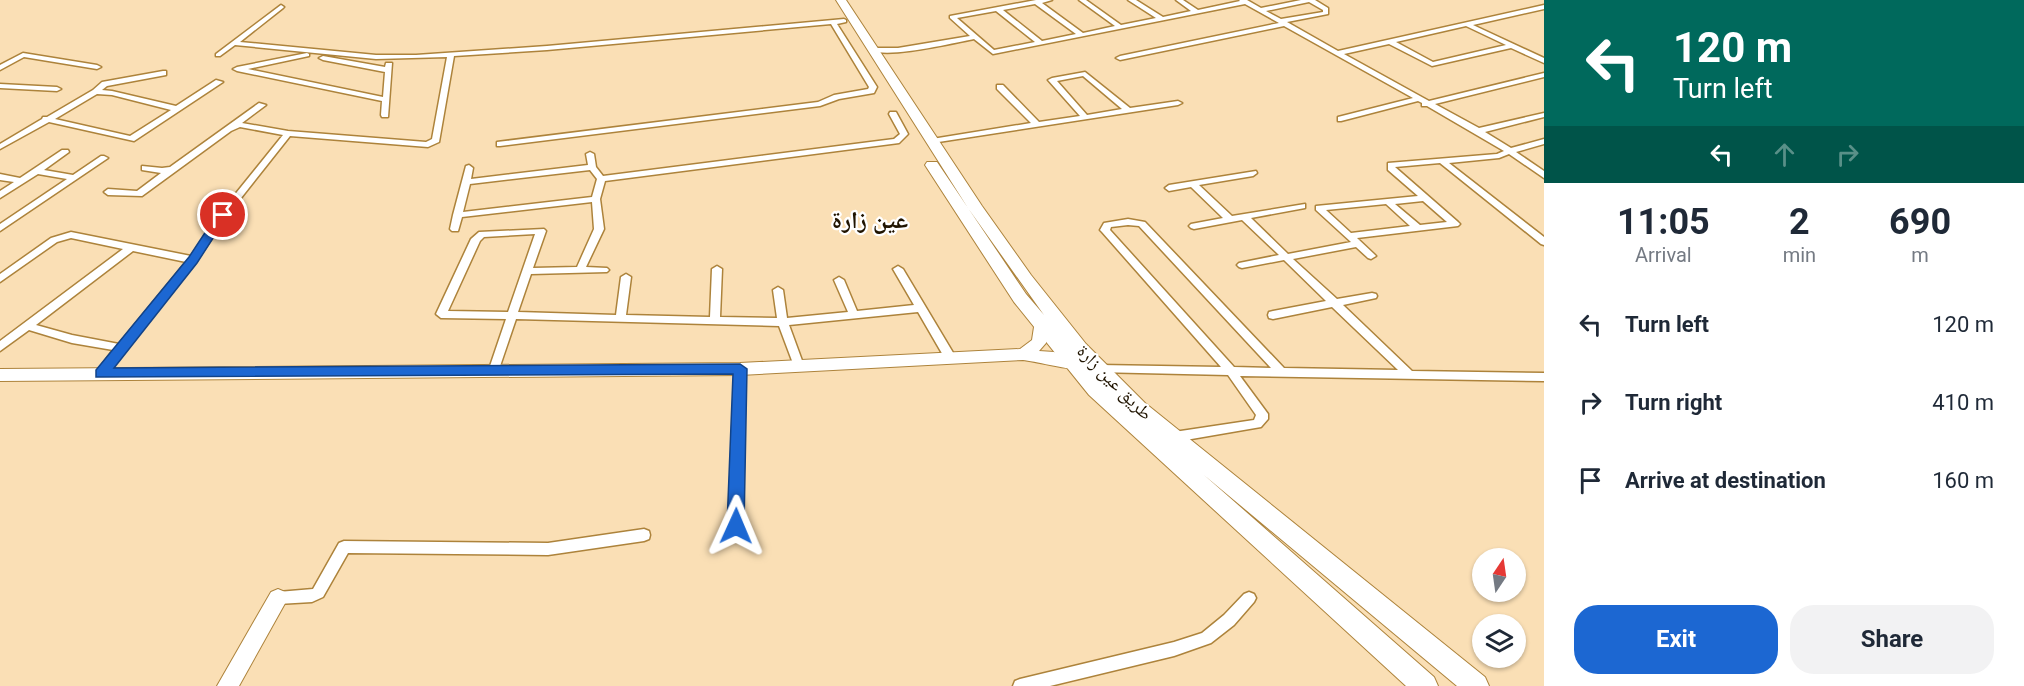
<!DOCTYPE html>
<html lang="en">
<head>
<meta charset="utf-8">
<style>
	body { margin:0; font-family:Roboto,"Noto Naskh Arabic",sans-serif; background:#f2f2f3; color:#1f2937; height:100vh; display:flex; flex-direction:column; font-size:22px; white-space:nowrap }
	* { box-sizing:border-box; margin:0 }
	p { font-size:20px; color:#747a83 }
	.icon { flex:none; width:33px; height:33px; fill:none; stroke:currentColor; stroke-width:2; stroke-linecap:round; stroke-linejoin:round }
	.map { position:relative; flex:1; overflow:hidden }
	.sheet { display:flex; flex-direction:column; background:#fff; width:480px }
	.sheet>* { flex:none }
	.hud { background:#00695c; color:#fff; overflow:hidden }
	.needle { width:39px; rotate:13deg }
	.tools { position:absolute; left:1472px; top:548px; display:grid; gap:12px }
	.tools a { display:grid; place-items:center; width:54px; height:54px; border-radius:50%; background:#fff; box-shadow:0 2px 4px #0004; font-size:30px }
	.pin { position:absolute; display:grid; place-items:center; width:51px; height:51px; color:#fff; margin:-26px; border:3px solid #fff; border-radius:50%; box-shadow:0 2px 6px #0007 }
	.me { position:absolute; width:66px; margin:-33px; rotate:1deg; stroke-linejoin:round; filter:drop-shadow(0 0 4px #0008) }
	.turn { display:flex; align-items:center; gap:21px; height:126px; padding:0 30px; font-size:27px }
	.turn .icon { width:78px; height:78px; stroke-width:2.5 }
	.turn b { display:block; font-size:42px; line-height:51px }
	.lanes { display:flex; align-items:center; height:57px; padding:0 30px; background:#0003; justify-content:center; gap:30px; direction:ltr }
	.lanes .off { opacity:.35 }
	.eta { display:flex; justify-content:space-evenly; align-items:center; height:102px; text-align:center }
	.eta b { font-size:36px; font-weight:700; line-height:42px }
	.button { display:flex; gap:12px; margin-top:auto; padding:12px 30px }
	.button a { flex:1; height:69px; border-radius:24px; background:#1c67d2; color:#fff; font-size:24px; font-weight:700; line-height:69px; text-align:center }
	.button a+a { background:#f2f2f3; color:#1f2937 }
	ul { padding:0; list-style:none }
	li { display:flex; align-items:center; gap:18px; height:78px; padding:0 30px }
	li div { flex:1 }
	li b { display:block; font-size:22px }
	li em { font-style:normal }
	main { display:flex; flex:1; min-height:0 }
	.map>svg:first-child { display:block }
	.lines { fill:none; stroke-linecap:round; stroke-linejoin:round }
	.street-casing { stroke:#ad833b; stroke-width:3 }
	.secondary-casing { stroke:#ad833b; stroke-width:2 }
	.primary-casing { stroke:#ad833b; stroke-width:2 }
	.street { fill:#fff; fill-rule:evenodd }
	.secondary { fill:#fff; fill-rule:evenodd }
	.primary { fill:#fff; fill-rule:evenodd }
	.route { fill:#1c67d2; stroke:#124388; stroke-width:1.5 }
	.labels { text-anchor:middle; dominant-baseline:central; stroke-width:4.5; stroke-linejoin:round; paint-order:stroke }
	.street-label { font-size:18px; fill:#201400; stroke:#fff }
	.district-label { font-size:24px; font-weight:bold; fill:#201400; stroke:#fff }
</style>
</head>
<body>
<main>
<div class="map">
<svg width="1544" height="686" viewBox="0 0 1544 686">
	<rect width="100%" height="100%" fill="#fadfb5"/>
	<g class="lines">
		<g class="street-casing">
			<path id="street" d="M 1036,0 L 1052,0 L 1042,3 L 1083,33 L 1115,26 L 1079,0 L 1086,0 L 1121,25 L 1156,18 L 1128,0 L 1136,0 L 1163,17 L 1191,11 L 1176,0 L 1183,0 L 1198,10 L 1240,1 L 1239,0 L 1247,0 L 1261,8 L 1301,0 L 1315,0 L 1328,8 L 1328,14 L 1287,22 L 1338,51 L 1544,5 L 1544,9 L 1473,25 L 1544,58 L 1544,63 L 1511,48 L 1432,66 L 1389,44 L 1344,54 L 1429,101 L 1544,73 L 1544,77 L 1435,104 L 1479,128 L 1544,113 L 1544,117 L 1485,132 L 1511,148 L 1544,139 L 1544,144 L 1516,152 L 1544,171 L 1544,178 L 1509,154 L 1499,158 L 1449,163 L 1544,237 L 1544,245 L 1541,244 L 1440,163 L 1395,167 L 1458,222 L 1460,224 L 1458,226 L 1357,238 L 1374,254 L 1376,256 L 1371,259 L 1368,258 L 1356,247 L 1293,259 L 1337,299 L 1372,293 L 1376,294 L 1377,296 L 1376,298 L 1343,305 L 1412,371 L 1544,373 L 1544,381 L 1240,376 L 1268,414 L 1268,419 L 1261,427 L 1174,442 L 1170,440 L 1168,437 L 1170,434 L 1174,432 L 1254,420 L 1256,415 L 1228,375 L 1095,372 L 1094,369 L 1095,366 L 1099,365 L 1221,367 L 1102,232 L 1100,230 L 1104,223 L 1128,219 L 1145,222 L 1284,368 L 1398,370 L 1332,307 L 1273,319 L 1269,318 L 1268,315 L 1269,312 L 1273,311 L 1326,301 L 1284,260 L 1242,268 L 1239,267 L 1237,265 L 1239,263 L 1279,255 L 1242,220 L 1194,229 L 1191,228 L 1189,226 L 1191,224 L 1223,218 L 1191,187 L 1169,191 L 1165,188 L 1169,185 L 1256,171 L 1257,173 L 1253,176 L 1199,185 L 1232,216 L 1305,204 L 1305,208 L 1251,218 L 1288,254 L 1351,242 L 1316,210 L 1316,206 L 1418,196 L 1388,170 L 1388,163 L 1497,154 L 1504,151 L 1427,106 L 1422,106 L 1422,103 L 1418,101 L 1341,121 L 1338,121 L 1338,117 L 1413,98 L 1284,26 L 1120,60 L 1116,58 L 1120,56 L 1279,23 L 1245,4 L 993,54 L 974,39 C 953,43 887,59 871,50 L 874,48 L 898,48 L 970,36 L 950,18 L 950,16 ZM 1309,2 L 1323,10 L 1323,12 L 1281,19 L 1266,11 ZM 1035,4 L 1076,34 L 1042,41 L 1003,10 ZM 996,11 L 1035,42 L 994,50 L 957,18 ZM 1466,26 L 1506,45 L 1433,62 L 1396,42 ZM 1423,201 L 1447,222 L 1420,225 L 1395,204 ZM 1386,204 L 1410,226 L 1351,233 L 1326,210 ZM 1128,225 L 1139,226 L 1271,368 L 1234,367 L 1110,230 L 1111,227 Z
				M 281,5 L 284,7 L 283,8 L 240,42 L 376,55 L 416,55 L 547,46 L 844,19 L 846,20 L 846,22 L 837,24 L 877,87 L 874,93 L 839,99 L 820,106 L 500,146 L 497,146 L 497,142 L 818,102 L 834,95 L 868,89 L 869,87 L 831,24 L 547,50 L 454,56 L 439,142 L 428,147 L 290,136 L 226,217 L 196,262 L 105,376 L 97,376 L 96,373 L 113,350 L 72,343 L 29,330 L 0,351 L 0,341 L 123,249 L 71,238 L 57,242 L 0,282 L 0,274 L 51,238 L 71,232 L 191,256 L 220,213 L 283,135 L 240,127 L 231,131 L 142,196 L 108,195 L 104,192 L 108,189 L 137,191 L 161,173 L 142,170 L 142,166 L 162,168 L 170,167 L 259,103 L 266,105 L 242,123 L 288,131 L 426,142 L 432,139 L 447,57 L 376,59 L 235,45 L 220,56 L 216,56 L 216,54 ZM 133,251 L 186,262 L 119,344 L 72,335 L 36,325 Z
				M 23,53 L 97,65 L 101,67 L 97,69 L 24,57 L 0,70 L 0,65 Z
				M 307,53 L 309,54 L 309,56 L 248,69 L 383,97 L 385,72 L 323,60 L 319,58 L 323,56 L 385,67 L 386,63 L 392,63 L 388,117 L 382,117 L 381,115 L 382,101 L 237,71 L 233,69 L 237,67 Z
				M 163,71 L 166,71 L 166,75 L 107,86 L 102,90 L 112,91 L 176,106 L 216,80 L 223,82 L 134,141 L 49,122 L 0,149 L 0,144 L 42,119 L 43,117 L 47,117 L 93,90 L 102,82 ZM 97,94 L 112,95 L 171,110 L 130,136 L 55,119 Z
				M 1085,72 L 1130,108 L 1178,101 L 1182,103 L 1178,105 L 932,143 L 928,141 L 932,139 L 1031,123 L 997,89 L 997,85 L 1003,85 L 1039,122 L 1080,116 L 1048,80 L 1052,78 ZM 1083,76 L 1122,109 L 1087,115 L 1057,81 Z
				M 0,84 L 57,87 L 61,89 L 57,91 L 0,88 Z
				M 890,112 L 896,112 L 908,134 L 899,143 L 605,181 L 600,199 L 604,229 L 586,267 L 607,268 L 609,270 L 607,272 L 531,274 L 518,312 L 616,315 L 621,277 L 626,274 L 631,277 L 626,315 L 710,317 L 712,269 L 717,266 L 722,269 L 720,317 L 777,318 L 773,290 L 778,287 L 783,290 L 787,318 L 848,312 L 834,280 L 839,277 L 844,280 L 857,311 L 914,305 L 893,269 L 898,266 L 903,269 L 955,356 L 956,359 L 955,362 L 947,362 L 918,312 L 789,325 L 804,366 L 803,369 L 795,369 L 794,366 L 779,326 L 516,319 L 498,372 L 497,375 L 489,375 L 488,372 L 506,319 L 441,318 L 436,314 L 471,239 L 479,232 L 544,229 L 546,231 L 533,268 L 577,267 L 594,229 L 592,202 L 462,217 L 458,231 L 452,231 L 450,229 L 453,215 L 466,166 L 469,165 L 473,168 L 471,179 L 588,165 L 586,154 L 590,152 L 594,154 L 596,167 L 603,176 L 894,139 L 900,134 L 889,114 ZM 590,170 L 597,179 L 592,197 L 463,212 L 470,184 ZM 535,234 L 508,312 L 448,311 L 480,241 L 484,237 Z
				M 62,150 L 68,150 L 69,152 L 44,170 L 73,175 L 101,156 L 104,156 L 108,158 L 0,231 L 0,224 L 67,179 L 38,174 L 0,198 L 0,191 L 14,182 L 0,180 L 0,174 L 20,178 Z
				M 740,365 L 744,366 L 745,369 L 742,526 L 740,530 L 736,532 L 732,530 L 730,526 L 735,369 L 736,366 Z
				M 644,529 L 649,531 L 650,535 L 649,539 L 644,541 L 548,555 L 348,553 L 323,597 L 312,602 L 278,604 L 273,602 L 271,598 L 273,594 L 278,592 L 313,589 L 339,543 L 344,541 L 548,543 Z
				M 1249,592 L 1254,594 L 1256,598 L 1254,602 L 1234,625 L 1211,643 L 1174,656 L 1050,686 L 1013,686 L 1015,681 L 1020,679 L 1174,642 L 1202,633 L 1224,615 L 1244,594 Z"/>
		</g>
		<g class="secondary-casing">
			<path id="secondary" d="M 1041,322 L 1048,327 L 1046,343 L 1039,351 L 1054,352 L 1079,361 L 1082,365 L 1079,369 C 1074,371 1034,361 1023,360 L 740,375 L 0,381 L 0,369 L 740,363 L 1020,349 L 1032,340 L 1034,327 Z
				M 278,589 L 285,592 L 288,598 L 239,686 L 217,686 L 271,592 Z"/>
		</g>
		<g class="primary-casing">
			<path id="primary" d="M 836,0 L 846,0 L 982,206 L 1031,275 L 1086,344 L 1145,403 L 1485,677 L 1489,686 L 1457,686 L 1204,475 L 1434,677 L 1438,686 L 1406,686 L 1089,395 L 1014,302 L 925,165 L 927,162 L 937,162 L 1026,294 L 1044,315 L 968,208 Z"/>
		</g>
		<use href="#street" class="street"/>
		<use href="#secondary" class="secondary"/>
		<use href="#primary" class="primary"/>
	</g>
	<path class="route" d="M 223,212 L 228,215 L 197,263 L 114,368 L 740,364 L 747,369 L 744,526 L 742,532 L 736,534 L 730,532 L 727,526 L 733,374 L 96,377 L 96,370 L 189,257 L 218,213 Z"/>
	<g class="labels">
		<g class="street-label">
			<text transform="translate(1115 382) rotate(45)">طريق عين زارة</text>
		</g>
		<g class="district-label">
			<text x="870" y="220">عين زارة</text>
		</g>
	</g>
</svg>
<div class="tools">
<a><svg class="needle" viewBox="-14 -14 28 28"><path d="M0-13l5 13h-10z" fill="#e53935"/><path d="M0 13l5-13h-10z" fill="#747a83"/></svg></a>
<a><svg class="icon" aria-label="layers" viewBox="0 0 24 24"><path d="M12 4l9 5-9 5-9-5zM3 14l9 5 9-5"/></svg></a>
</div>
<div class="pin" style="left:223px;top:215px;background:#d93025"><svg class="icon" aria-label="arrive" viewBox="0 0 24 24"><path d="M6 21V4h12l-3 4 3 4H6"/></svg></div>
<svg class="me" style="left:736px;top:526px" viewBox="-20 -20 40 40"><path d="M0-17L14 15 0 8-14 15z" fill="#1c67d2" stroke="#fff" stroke-width="4"/></svg>
</div>
<section class="sheet">
<div class="hud">
<div class="turn"><svg class="icon" aria-label="left" viewBox="0 0 24 24"><path d="M17 20v-9H6M10 6l-5 5 5 5"/></svg><div><b>120 m</b>Turn left</div></div>
<div class="lanes"><svg class="icon" aria-label="left" viewBox="0 0 24 24"><path d="M17 20v-9H6M10 6l-5 5 5 5"/></svg><svg class="icon off" aria-label="ahead" viewBox="0 0 24 24"><path d="M12 20V5M6 11l6-6 6 6"/></svg><svg class="icon off" aria-label="right" viewBox="0 0 24 24"><path d="M7 20v-9h11M14 6l5 5-5 5"/></svg></div>
</div>
<div class="eta">
<div><b>11:05</b><p>Arrival</p></div>
<div><b>2</b><p>min</p></div>
<div><b>690</b><p>m</p></div>
</div>
<ul>
<li><svg class="icon" aria-label="left" viewBox="0 0 24 24"><path d="M17 20v-9H6M10 6l-5 5 5 5"/></svg><div><b>Turn left</b></div><em>120 m</em></li>
<li><svg class="icon" aria-label="right" viewBox="0 0 24 24"><path d="M7 20v-9h11M14 6l5 5-5 5"/></svg><div><b>Turn right</b></div><em>410 m</em></li>
<li><svg class="icon" aria-label="arrive" viewBox="0 0 24 24"><path d="M6 21V4h12l-3 4 3 4H6"/></svg><div><b>Arrive at destination</b></div><em>160 m</em></li>
</ul>
<div class="button"><a>Exit</a><a>Share</a></div>
</section>
</main>
</body>
</html>
